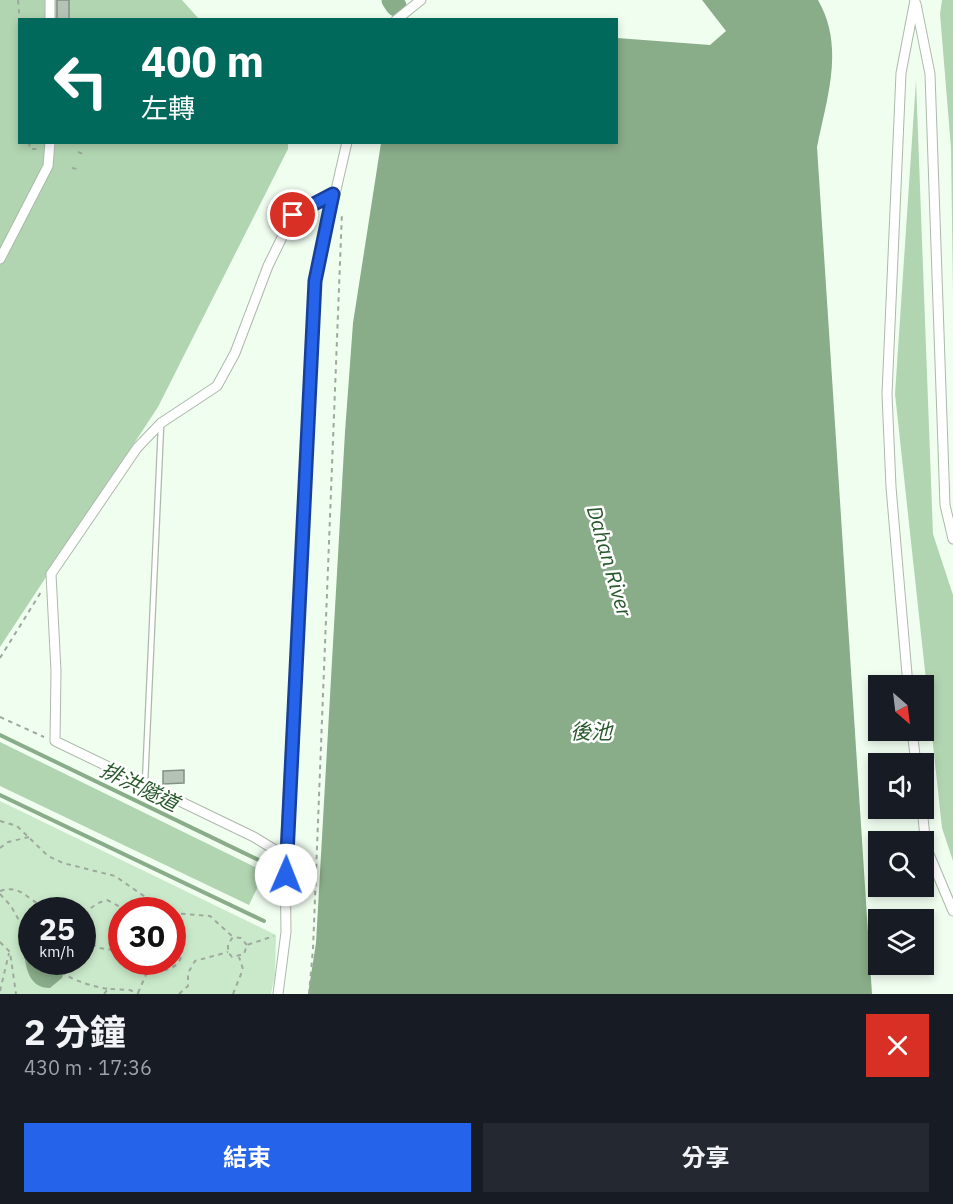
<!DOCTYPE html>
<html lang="zh-TW">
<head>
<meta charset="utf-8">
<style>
	body { margin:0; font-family:"IBM Plex Sans","Noto Sans TC",sans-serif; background:#242831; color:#f1f3f6; height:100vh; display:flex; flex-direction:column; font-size:22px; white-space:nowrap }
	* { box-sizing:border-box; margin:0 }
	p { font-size:20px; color:#9ea1a6 }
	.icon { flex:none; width:33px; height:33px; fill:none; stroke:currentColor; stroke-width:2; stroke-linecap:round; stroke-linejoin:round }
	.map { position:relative; height:994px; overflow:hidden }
	.sheet { display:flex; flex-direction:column; background:#171b24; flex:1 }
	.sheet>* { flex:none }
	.banner { position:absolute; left:18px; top:18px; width:600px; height:126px; border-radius:0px; box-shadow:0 3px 9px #0003; background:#00695c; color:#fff; overflow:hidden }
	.needle { width:39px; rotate:152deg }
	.controls { position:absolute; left:868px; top:675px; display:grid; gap:12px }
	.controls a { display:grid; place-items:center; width:66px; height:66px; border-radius:0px; background:#171b24; box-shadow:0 3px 9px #0003; font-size:30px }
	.speed { position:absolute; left:18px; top:897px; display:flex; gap:12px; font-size:30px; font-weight:700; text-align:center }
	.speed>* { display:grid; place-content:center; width:78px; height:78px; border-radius:50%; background:#171b24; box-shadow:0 3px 9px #0003; line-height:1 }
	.speed small { font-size:15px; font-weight:400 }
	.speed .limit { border:9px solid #d22; background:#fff; color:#111 }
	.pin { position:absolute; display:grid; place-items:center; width:51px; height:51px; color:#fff; margin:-26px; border:3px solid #fff; border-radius:50%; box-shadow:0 2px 6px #0007 }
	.me { position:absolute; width:66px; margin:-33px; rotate:1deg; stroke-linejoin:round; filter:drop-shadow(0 0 4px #0008) }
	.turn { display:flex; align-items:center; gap:21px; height:126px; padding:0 24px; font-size:27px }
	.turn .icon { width:78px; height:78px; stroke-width:2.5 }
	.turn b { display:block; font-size:42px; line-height:51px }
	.round { display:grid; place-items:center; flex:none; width:63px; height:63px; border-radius:0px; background:#242831 }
	.headline { display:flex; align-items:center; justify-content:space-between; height:102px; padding:0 24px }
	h1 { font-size:36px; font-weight:700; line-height:45px }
	.primary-button { display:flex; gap:12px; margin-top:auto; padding:12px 24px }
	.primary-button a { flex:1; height:69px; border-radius:0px; background:#2563eb; color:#fff; font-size:24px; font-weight:700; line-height:69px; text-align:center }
	.primary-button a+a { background:#242831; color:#f1f3f6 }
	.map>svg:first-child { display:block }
	.green { fill:#cae9ca; fill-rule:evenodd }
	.forest { fill:#b1d5b1 }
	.water { fill:#89ac89 }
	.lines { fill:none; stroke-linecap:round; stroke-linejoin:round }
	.stream { stroke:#89ac89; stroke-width:4 }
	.river { stroke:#89ac89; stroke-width:21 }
	.building { fill:#b5c3b5; stroke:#839083; stroke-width:1.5 }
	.lane-casing { stroke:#acb9ab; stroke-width:7 }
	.street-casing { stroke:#acb9ab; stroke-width:11 }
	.path { stroke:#9ea99e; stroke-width:2; stroke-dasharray:4.5 4.5; stroke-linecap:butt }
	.lane { stroke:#fff; stroke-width:4.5 }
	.street { stroke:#fff; stroke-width:9 }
	.route-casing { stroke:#184099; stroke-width:15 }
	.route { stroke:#2563eb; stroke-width:10 }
	.labels { text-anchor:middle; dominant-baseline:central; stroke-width:5; stroke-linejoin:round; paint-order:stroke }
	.water-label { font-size:21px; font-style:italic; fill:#27592a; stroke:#fff }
</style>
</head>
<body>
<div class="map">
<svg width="953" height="994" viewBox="0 0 953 994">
	<rect width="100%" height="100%" fill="#f0fef0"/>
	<path class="green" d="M 0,801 L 276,935 L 275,975 L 271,994 L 0,994 ZM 32,910 L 82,910 L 82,962 L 32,962 ZM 122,910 L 172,910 L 172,962 L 122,962 Z"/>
	<path class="forest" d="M 0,0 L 182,0 L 199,19 L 20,20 L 20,142 L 288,142 L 288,149 L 158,407 L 0,647 Z
		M 942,0 L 953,0 L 953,293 L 951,148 L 940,14 Z
		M 916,80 L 933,534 L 953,595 L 953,861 L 942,828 L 895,394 Z
		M 0,742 L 265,872 L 249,905 L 0,786 Z"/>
	<path class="water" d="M 702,0 L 818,0 C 845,47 827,97 817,147 L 872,994 L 308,994 L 316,943 L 345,432 L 353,323 L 381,143 L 616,142 L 617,38 L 710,45 L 726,31 Z
		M 31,939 L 32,962 L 67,962 L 62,978 L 50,988 C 27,988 26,965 23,947 Z"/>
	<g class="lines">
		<path class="stream" d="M 0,735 L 267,864
			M 0,795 L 264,921"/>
		<path class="river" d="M 392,0 L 396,6"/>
	</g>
	<path class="building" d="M 57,0 L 69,0 L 69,20 L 57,20 Z
		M 184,770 L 184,783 L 163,784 L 163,771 Z"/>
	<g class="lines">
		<g class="lane-casing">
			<path id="lane" d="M 145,783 L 161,426"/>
		</g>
		<g class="street-casing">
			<path id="street" d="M 50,0 L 50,20
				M 916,4 L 930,74 L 945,505 L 953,539
				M 396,20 L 421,0
				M 0,259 L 48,166 L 50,142
				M 908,686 L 891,487 L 887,394 L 901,73 L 915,0
				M 912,730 L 916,764
				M 922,808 L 926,847 L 953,911
				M 285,856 L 254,837 L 55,741 L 56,671 L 51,574 L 137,448 L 161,423 L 217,386 L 235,353 L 268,266 L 293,215 L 333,194
				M 278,994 L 286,932 L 285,856 L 315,281 L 347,142"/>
		</g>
		<path class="path" d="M 18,0 L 20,24
			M 29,142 L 30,149 L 40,149
			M 78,152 L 83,154
			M 72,168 L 77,169
			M 0,658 L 41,592
			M 0,717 L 44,737
			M 0,821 L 17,826 L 48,856 L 63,863 L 115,876 L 164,910
			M 0,848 L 8,842 L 29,837
			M 0,891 C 20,884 28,900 44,907 C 55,913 71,906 82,910
			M 0,894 L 11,906 L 32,944
			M 172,913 L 210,916 L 233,937
			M 0,942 L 10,952 L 16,994
			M 247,945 L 241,938 L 233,937 L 228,944 L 228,952 L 232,957 L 244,954 L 247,945 L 274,936
			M 122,951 L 99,948 L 87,941 C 80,920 85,906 107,900 L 126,910
			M 46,962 C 65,977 84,985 108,989
			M 139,962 C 164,984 199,959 172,934
			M 0,991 L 9,953
			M 138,993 L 148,970
			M 104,994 L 108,989 L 130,990 L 139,994
			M 179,994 L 188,986 L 188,973 L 195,961 L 228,952
			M 233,994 L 243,969 L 239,957
			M 309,994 L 313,949 L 342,212"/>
		<use href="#lane" class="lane"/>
		<use href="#street" class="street"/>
	</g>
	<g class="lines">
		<g class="route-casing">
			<path id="route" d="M 286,875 L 315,281 L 333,194 L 293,215"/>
		</g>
		<use href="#route" class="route"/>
	</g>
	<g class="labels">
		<g class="water-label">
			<text transform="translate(610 561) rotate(74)">Dahan River</text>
			<text x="591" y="731">後池</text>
			<text transform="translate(140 786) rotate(26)">排洪隧道</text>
		</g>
	</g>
</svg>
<div class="controls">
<a><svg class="needle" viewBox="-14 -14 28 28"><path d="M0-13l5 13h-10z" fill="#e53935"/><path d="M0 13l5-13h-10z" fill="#9ea1a6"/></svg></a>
<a><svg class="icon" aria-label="sound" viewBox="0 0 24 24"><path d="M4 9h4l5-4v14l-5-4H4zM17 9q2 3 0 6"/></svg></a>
<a><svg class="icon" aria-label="search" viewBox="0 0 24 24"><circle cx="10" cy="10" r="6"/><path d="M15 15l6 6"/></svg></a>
<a><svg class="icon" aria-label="layers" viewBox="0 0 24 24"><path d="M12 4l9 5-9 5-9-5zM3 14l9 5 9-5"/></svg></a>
</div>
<div class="speed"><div>25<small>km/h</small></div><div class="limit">30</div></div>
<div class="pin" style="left:293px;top:215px;background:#d93025"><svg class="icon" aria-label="arrive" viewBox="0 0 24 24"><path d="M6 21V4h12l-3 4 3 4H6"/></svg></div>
<svg class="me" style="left:286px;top:875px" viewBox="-20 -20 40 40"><circle r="19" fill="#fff"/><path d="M0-13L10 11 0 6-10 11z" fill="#2563eb"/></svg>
<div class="banner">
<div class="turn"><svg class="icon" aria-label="left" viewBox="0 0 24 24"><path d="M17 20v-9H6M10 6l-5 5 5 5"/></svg><div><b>400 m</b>左轉</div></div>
</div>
</div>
<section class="sheet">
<div class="headline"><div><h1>2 分鐘</h1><p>430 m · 17:36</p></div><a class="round" style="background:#d93025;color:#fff"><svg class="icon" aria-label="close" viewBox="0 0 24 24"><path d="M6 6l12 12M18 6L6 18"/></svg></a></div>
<div class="primary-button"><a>結束</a><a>分享</a></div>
</section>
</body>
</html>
